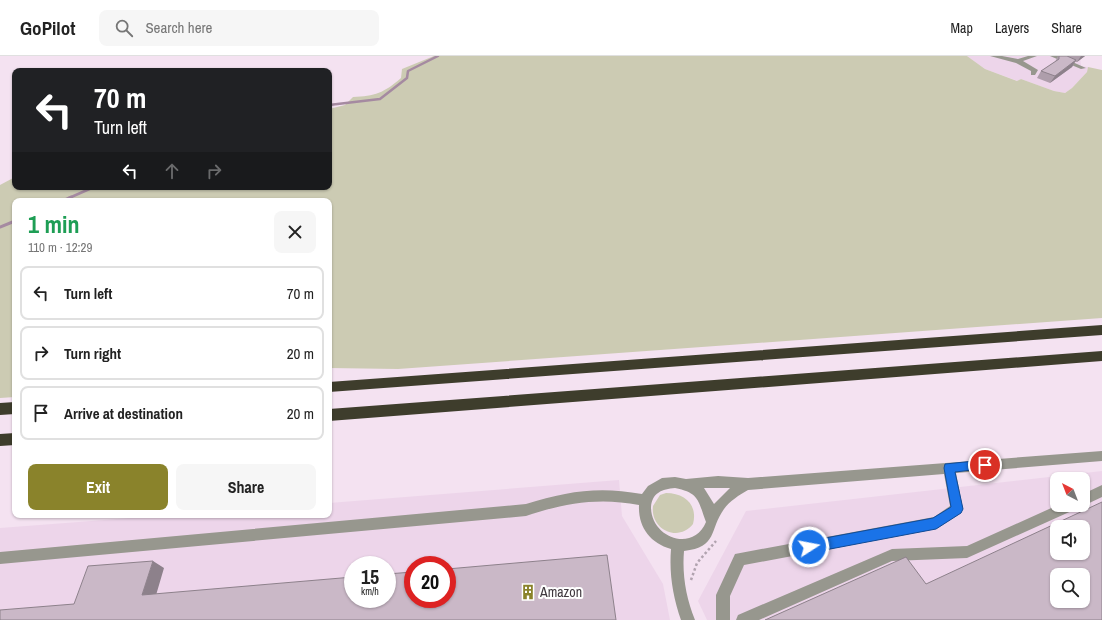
<!DOCTYPE html>
<html lang="en">
<head>
<meta charset="utf-8">
<style>
	body { margin:0; font-family:"Archivo Narrow",sans-serif; background:#f6f6f6; color:#222; height:100vh; display:flex; flex-direction:column; font-size:15px; white-space:nowrap }
	* { box-sizing:border-box; margin:0 }
	p { font-size:13px; color:#767676 }
	.icon { flex:none; width:22px; height:22px; fill:none; stroke:currentColor; stroke-width:2; stroke-linecap:round; stroke-linejoin:round }
	.map { position:relative; flex:1; overflow:hidden }
	.sheet { position:absolute; left:12px; top:142px; width:320px; height:320px; display:flex; flex-direction:column; background:#fff; border-radius:8px; box-shadow:0 1px 3px #0004 }
	.sheet>* { flex:none }
	.top-card { position:absolute; left:12px; top:12px; width:320px; height:122px; border-radius:8px; box-shadow:0 1px 3px #0004; background:#202124; color:#fff; overflow:hidden }
	.needle { width:26px; rotate:318deg }
	.fabs { position:absolute; left:1050px; top:416px; display:grid; gap:8px }
	.fabs a { display:grid; place-items:center; width:40px; height:40px; border-radius:8px; background:#fff; box-shadow:0 1px 3px #0004; font-size:20px }
	.speed { position:absolute; left:344px; top:500px; display:flex; gap:8px; font-size:20px; font-weight:700; text-align:center }
	.speed>* { display:grid; place-content:center; width:52px; height:52px; border-radius:50%; background:#fff; box-shadow:0 1px 3px #0004; line-height:1 }
	.speed small { font-size:10px; font-weight:400 }
	.speed .limit { border:6px solid #d22; background:#fff; color:#111 }
	.pin { position:absolute; display:grid; place-items:center; width:34px; height:34px; color:#fff; margin:-17px; border:2px solid #fff; border-radius:50%; box-shadow:0 1px 4px #0007 }
	.me { position:absolute; width:44px; margin:-22px; rotate:79deg; stroke-linejoin:round; filter:drop-shadow(0 0 3px #0008) }
	.turn { display:flex; align-items:center; gap:14px; height:84px; padding:0 16px; font-size:18px }
	.turn .icon { width:52px; height:52px; stroke-width:2.5 }
	.turn b { display:block; font-size:28px; line-height:34px }
	.lanes { display:flex; align-items:center; height:38px; padding:0 16px; background:#0003; justify-content:center; gap:20px; direction:ltr }
	.lanes .off { opacity:.35 }
	.round { display:grid; place-items:center; flex:none; width:42px; height:42px; border-radius:8px; background:#f6f6f6 }
	.headline { display:flex; align-items:center; justify-content:space-between; height:68px; padding:0 16px }
	h1 { font-size:24px; font-weight:700; line-height:30px; color:#1e9e55 }
	.action { display:flex; gap:8px; margin-top:auto; padding:8px 16px }
	.action a { flex:1; height:46px; border-radius:8px; background:#8a832b; color:#fff; font-size:16px; font-weight:700; line-height:46px; text-align:center }
	.action a+a { background:#f6f6f6; color:#222 }
	ul { padding:0; list-style:none }
	li { display:flex; align-items:center; gap:12px; height:54px; margin:0 8px 6px; padding:0 8px; border:2px solid #e0e0e0; border-radius:8px }
	li div { flex:1 }
	li b { display:block; font-size:15px }
	li em { font-style:normal }
	header { display:flex; align-items:center; gap:24px; box-sizing:border-box; height:56px; padding:0 20px; background:#fff; border-bottom:1px solid #e0e0e0 }
	header strong { font-size:19px }
	nav { display:flex; gap:22px; margin-inline-start:auto; font-size:14px }
	.search { width:280px; height:36px; background:#f6f6f6; display:flex; align-items:center; gap:10px; box-sizing:border-box; padding:0 14px; border-radius:8px; color:#767676; font-size:15px }
	.map>svg:first-child { display:block }
	.built { fill:#edd5ea; fill-rule:evenodd }
	.green { fill:#cccbb3 }
	.lines { fill:none; stroke-linecap:round; stroke-linejoin:round }
	.stream-far1 { stroke:#a58aa1; stroke-width:2.5 }
	.stream { stroke:#a58aa1; stroke-width:3 }
	.path { stroke:#b1a3af; stroke-width:2.5; stroke-dasharray:2.5 2.5; stroke-linecap:butt }
	.minor { fill:#97978e; fill-rule:evenodd }
	.highway { fill:#3e3d2c; fill-rule:evenodd }
	.wall { fill:#ae9eab }
	.shaded-wall { fill:#8d818b }
	.building { fill:#cab8c7; stroke:#8d818b; fill-rule:evenodd }
	.route { fill:#1a73e8; stroke:#114b97 }
	.labels { text-anchor:middle; dominant-baseline:central; stroke-width:4; stroke-linejoin:round; paint-order:stroke }
	.near-poi-label { font-size:14px; fill:#40393f; stroke:#fff; text-anchor:start }
</style>
</head>
<body>
<header>
<strong>GoPilot</strong>
<div class="search"><svg class="icon" aria-label="search" viewBox="0 0 24 24"><circle cx="10" cy="10" r="6"/><path d="M15 15l6 6"/></svg>Search here</div>
<nav><a>Map</a><a>Layers</a><a>Share</a></nav>
</header>
<div class="map">
<svg width="1102" height="564" viewBox="0 0 1102 564">
	<rect width="100%" height="100%" fill="#f4e2f1"/>
	<path class="built" d="M 967,0 L 1075,0 L 1080,1 L 1081,10 L 1088,11 L 1087,16 L 1072,32 L 1065,37 L 1054,35 L 1021,23 L 1018,25 L 985,13 Z
		M 1102,415 L 1102,564 L 707,564 L 698,545 L 746,455 ZM 1057,423 L 1083,423 L 1083,449 L 1057,449 ZM 1057,471 L 1083,471 L 1083,497 L 1057,497 ZM 1057,519 L 1083,519 L 1083,545 L 1057,545 Z
		M 619,424 L 622,460 L 663,528 L 670,564 L 0,564 L 0,472 L 170,459 L 329,459 L 329,447 ZM 353,509 L 387,509 L 387,543 L 353,543 ZM 413,509 L 447,509 L 447,543 L 413,543 Z"/>
	<path class="green" d="M 434,0 L 967,0 L 985,13 L 1017,25 L 1021,23 L 1054,35 L 1065,37 L 1072,32 L 1087,16 L 1088,11 L 1102,14 L 1102,262 L 398,313 L 329,312 L 329,145 L 15,145 L 15,341 L 0,342 L 0,129 L 15,121 L 15,131 L 329,131 L 329,53 L 345,49 L 353,41 C 375,40 384,37 401,22 L 402,13 Z
		M 666,437 C 685,437 698,449 693,468 C 678,487 650,473 653,450 L 660,439 Z"/>
	<g class="lines">
		<path class="stream-far1" d="M 329,49 L 380,43 L 407,22 L 408,15 L 438,0
			M 69,142 L 94,131"/>
		<path class="stream" d="M 62,145 L 71,141
			M 0,171 L 15,165"/>
		<path class="path" d="M 691,524 L 697,507 L 716,485"/>
		<path class="minor" d="M 990,0 L 1002,0 L 1018,3 L 1028,0 L 1037,0 L 1023,5 L 1038,14 L 1035,19 L 1031,19 L 1031,15 L 1016,7 Z
			M 1050,0 L 1059,0 L 1086,12 L 1081,13 Z
			M 1102,395 L 1102,405 L 956,417 L 963,453 L 961,457 L 936,473 L 744,509 L 730,540 L 730,564 L 716,564 L 716,539 L 735,498 L 934,461 L 950,450 L 944,418 L 748,434 C 739,439 730,445 724,453 C 709,474 718,491 684,495 C 682,519 686,542 695,564 L 681,564 C 673,541 669,518 671,493 C 650,487 638,471 639,449 C 599,441 564,447 526,460 L 0,508 L 0,496 L 526,448 C 567,435 599,430 642,438 L 648,430 L 662,422 L 675,421 L 686,423 L 718,420 L 748,422 ZM 675,432 C 700,437 698,445 706,466 C 693,497 651,482 651,451 C 652,437 662,433 675,432 ZM 704,432 L 730,432 L 714,448 Z
			M 1102,429 L 1102,441 L 1083,450 L 1081,449 L 1083,449 L 1083,438 Z
			M 1058,449 L 1078,449 L 1076,453 L 967,502 L 892,505 L 759,564 L 736,564 L 738,559 L 892,493 L 967,490 Z"/>
		<path class="highway" d="M 1102,269 L 1102,279 L 329,336 L 329,326 Z
			M 1102,295 L 1102,305 L 329,365 L 329,353 Z
			M 15,346 L 15,358 L 0,359 L 0,347 Z
			M 15,377 L 15,389 L 0,390 L 0,378 Z"/>
	</g>
	<path class="wall" d="M 1058,0 L 1085,0 L 1077,6 L 1075,6 L 1072,11 L 1050,27 L 1037,22 L 1041,15 L 1055,6 Z"/>
	<path class="shaded-wall" d="M 1081,0 L 1085,0 L 1077,6 Z
		M 1076,4 L 1072,11 L 1050,27 L 1055,20 Z
		M 153,505 L 164,512 L 154,546 L 142,539 Z"/>
	<path class="building" d="M 1059,0 L 1067,0 L 1076,4 L 1055,20 L 1041,15 L 1059,3 Z
		M 1102,446 L 1102,564 L 765,564 L 906,501 L 926,528 ZM 1057,471 L 1083,471 L 1083,497 L 1057,497 ZM 1057,519 L 1083,519 L 1083,545 L 1057,545 Z
		M 607,499 L 616,564 L 0,564 L 0,554 L 74,548 L 88,510 L 153,505 L 142,539 L 353,521 L 353,543 L 387,543 L 387,518 L 413,516 L 413,543 L 447,543 L 447,513 Z"/>
	<path class="route" d="M 985,404 L 989,406 L 991,409 L 989,412 L 955,416 L 963,453 L 961,457 L 936,473 L 809,497 L 805,495 L 803,491 L 805,487 L 809,485 L 933,462 L 951,451 L 944,412 L 945,408 Z"/>
	<defs>
		<g id="building-bare" transform="scale(1.2)"><path d="M-4-6H4V6H1V3H-1V6H-4ZM-2.5-4.3h1.7v1.8h-1.7ZM.8-4.3h1.7v1.8H.8ZM-2.5-1h1.7V.8h-1.7ZM.8-1h1.7V.8H.8Z" fill="#8a832b" stroke="#fff" stroke-width="2.5" paint-order="stroke"/></g>
	</defs>
	<g fill-rule="evenodd">
		<use href="#building-bare" x="528" y="536"/>
	</g>
	<g class="labels">
		<g class="near-poi-label">
			<text x="540" y="536">Amazon</text>
		</g>
	</g>
</svg>
<div class="fabs">
<a><svg class="needle" viewBox="-14 -14 28 28"><path d="M0-13l5 13h-10z" fill="#e53935"/><path d="M0 13l5-13h-10z" fill="#767676"/></svg></a>
<a><svg class="icon" aria-label="sound" viewBox="0 0 24 24"><path d="M4 9h4l5-4v14l-5-4H4zM17 9q2 3 0 6"/></svg></a>
<a><svg class="icon" aria-label="search" viewBox="0 0 24 24"><circle cx="10" cy="10" r="6"/><path d="M15 15l6 6"/></svg></a>
</div>
<div class="speed"><div>15<small>km/h</small></div><div class="limit">20</div></div>
<div class="pin" style="left:985px;top:409px;background:#d93025"><svg class="icon" aria-label="arrive" viewBox="0 0 24 24"><path d="M6 21V4h12l-3 4 3 4H6"/></svg></div>
<svg class="me" style="left:809px;top:491px" viewBox="-20 -20 40 40"><circle r="17" fill="#1a73e8" stroke="#fff" stroke-width="3"/><path d="M0-11L8 9 0 5-8 9z" fill="#fff"/></svg>
<div class="top-card">
<div class="turn"><svg class="icon" aria-label="left" viewBox="0 0 24 24"><path d="M17 20v-9H6M10 6l-5 5 5 5"/></svg><div><b>70 m</b>Turn left</div></div>
<div class="lanes"><svg class="icon" aria-label="left" viewBox="0 0 24 24"><path d="M17 20v-9H6M10 6l-5 5 5 5"/></svg><svg class="icon off" aria-label="ahead" viewBox="0 0 24 24"><path d="M12 20V5M6 11l6-6 6 6"/></svg><svg class="icon off" aria-label="right" viewBox="0 0 24 24"><path d="M7 20v-9h11M14 6l5 5-5 5"/></svg></div>
</div>
<section class="sheet">
<div class="headline"><div><h1>1 min</h1><p>110 m · 12:29</p></div><a class="round"><svg class="icon" aria-label="close" viewBox="0 0 24 24"><path d="M6 6l12 12M18 6L6 18"/></svg></a></div>
<ul>
<li><svg class="icon" aria-label="left" viewBox="0 0 24 24"><path d="M17 20v-9H6M10 6l-5 5 5 5"/></svg><div><b>Turn left</b></div><em>70 m</em></li>
<li><svg class="icon" aria-label="right" viewBox="0 0 24 24"><path d="M7 20v-9h11M14 6l5 5-5 5"/></svg><div><b>Turn right</b></div><em>20 m</em></li>
<li><svg class="icon" aria-label="arrive" viewBox="0 0 24 24"><path d="M6 21V4h12l-3 4 3 4H6"/></svg><div><b>Arrive at destination</b></div><em>20 m</em></li>
</ul>
<div class="action"><a>Exit</a><a>Share</a></div>
</section>
</div>
</body>
</html>
